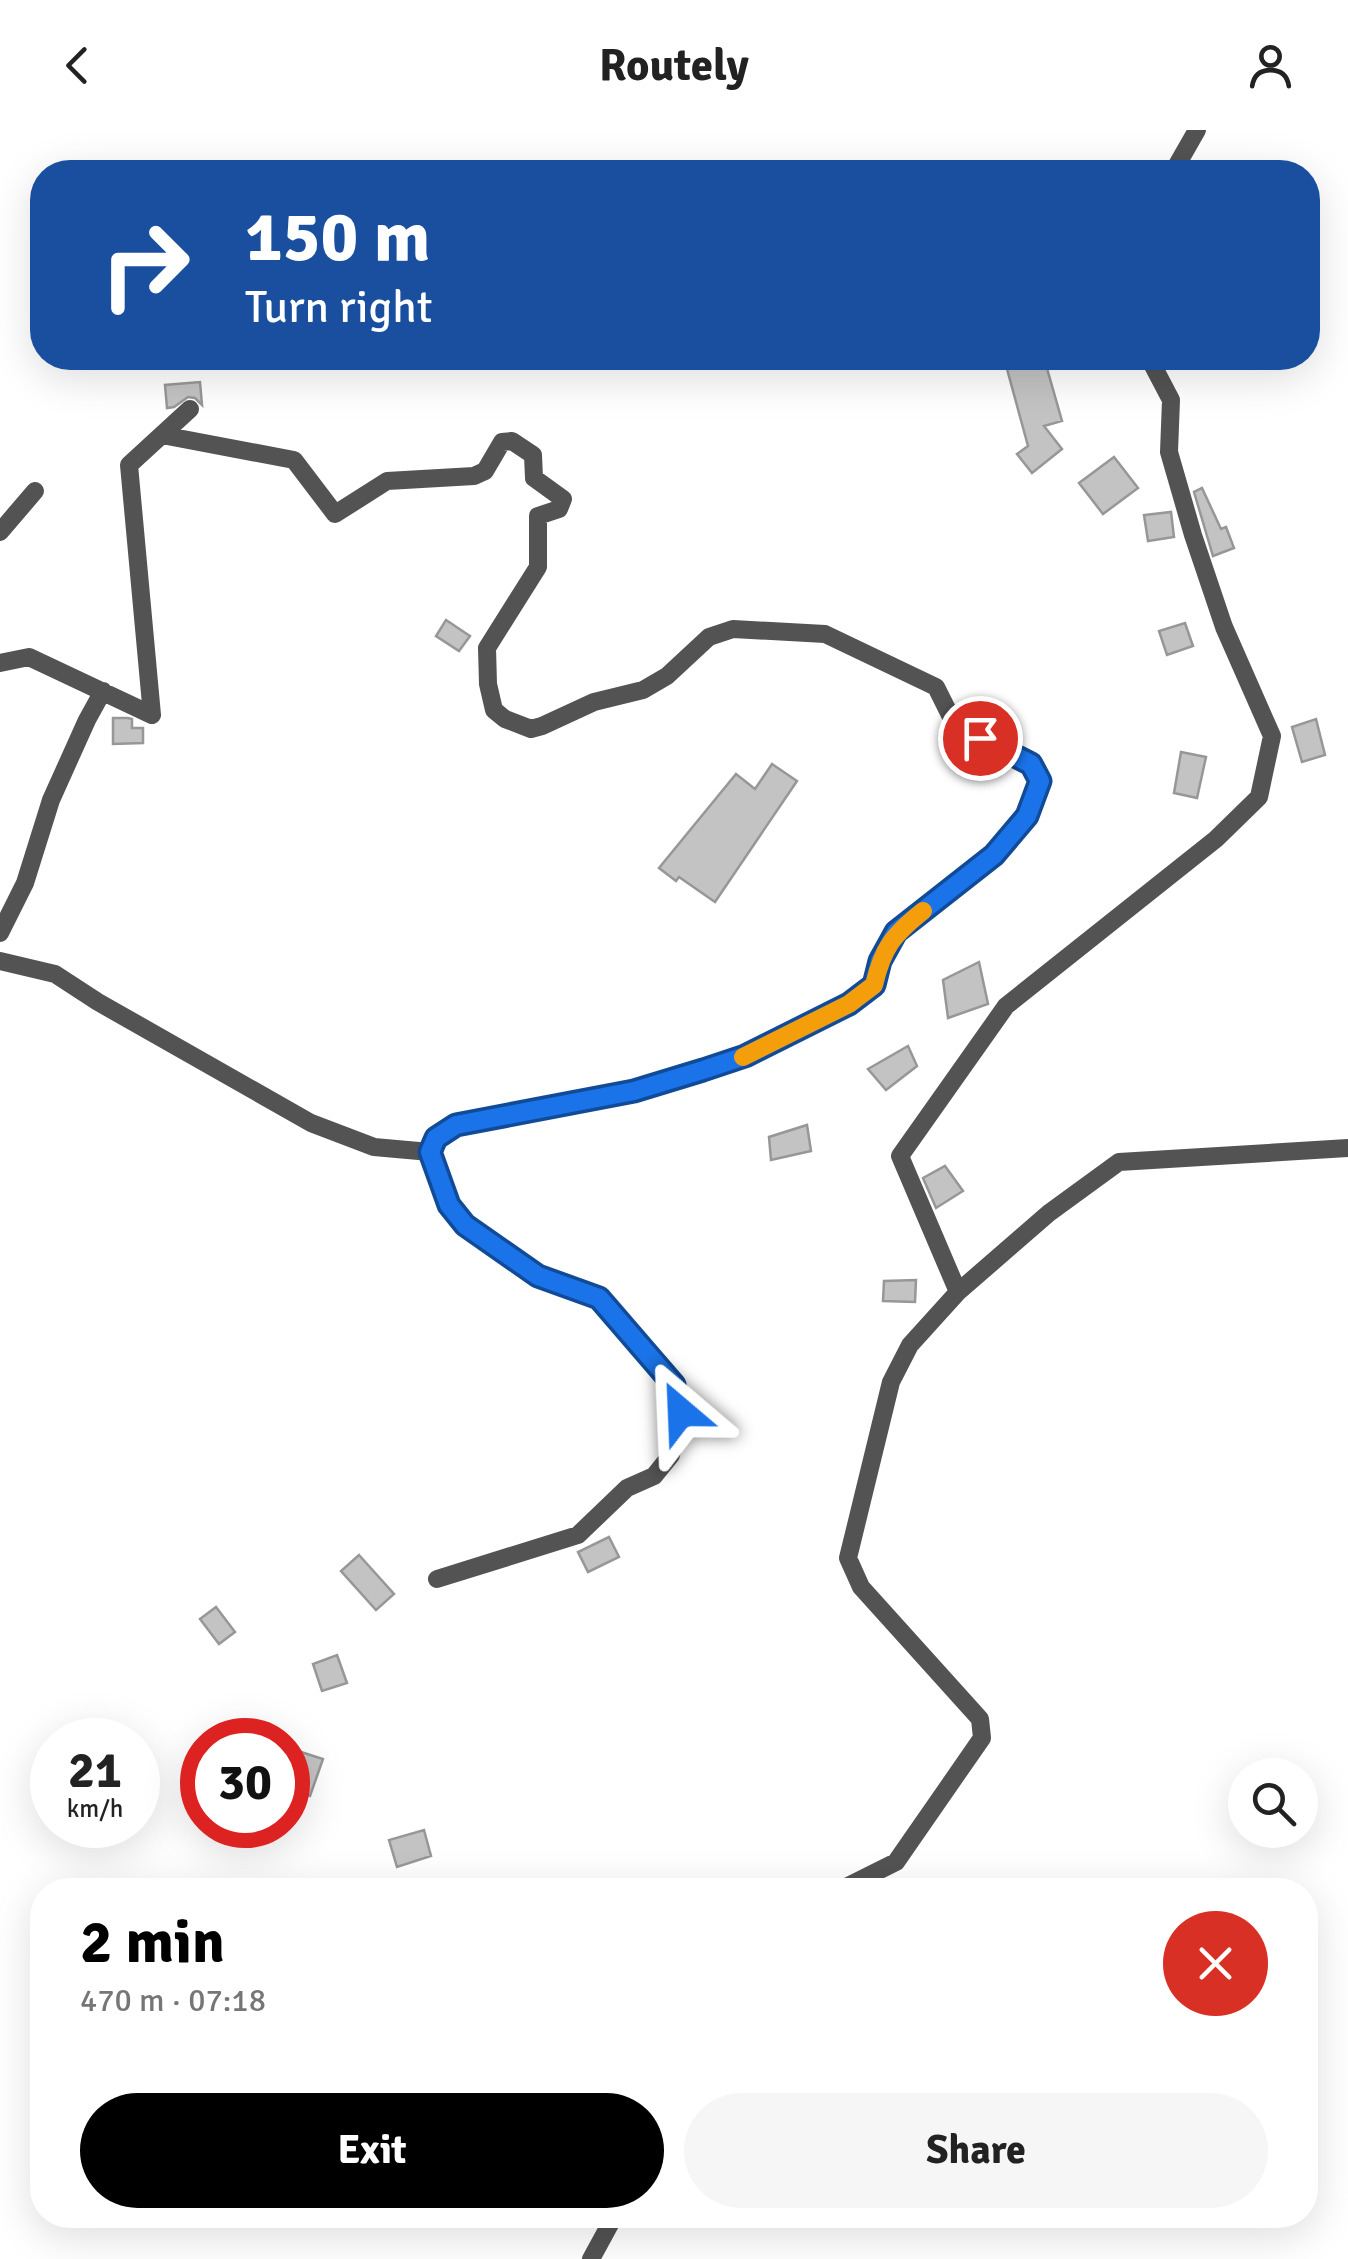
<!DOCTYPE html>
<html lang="en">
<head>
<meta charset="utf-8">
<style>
	body { margin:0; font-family:Signika,sans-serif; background:#f6f6f6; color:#222; height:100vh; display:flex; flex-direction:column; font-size:38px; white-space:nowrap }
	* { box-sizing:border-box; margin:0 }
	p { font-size:32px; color:#767676 }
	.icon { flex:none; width:55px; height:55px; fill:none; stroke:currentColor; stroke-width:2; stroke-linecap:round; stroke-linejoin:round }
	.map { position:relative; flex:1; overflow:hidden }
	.side { position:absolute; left:30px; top:1748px; width:1288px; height:350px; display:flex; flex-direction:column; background:#fff; border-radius:40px; box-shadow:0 10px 40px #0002 }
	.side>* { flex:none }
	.banner { position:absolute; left:30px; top:30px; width:1290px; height:210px; border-radius:40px; box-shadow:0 10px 40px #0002; background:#1a4fa0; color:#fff; overflow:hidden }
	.controls { position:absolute; left:1228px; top:1628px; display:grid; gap:20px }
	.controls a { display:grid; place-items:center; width:90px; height:90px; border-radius:50%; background:#fff; box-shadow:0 10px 40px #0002; font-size:50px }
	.speed { position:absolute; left:30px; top:1588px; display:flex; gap:20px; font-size:50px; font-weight:700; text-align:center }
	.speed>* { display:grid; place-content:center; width:130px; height:130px; border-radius:50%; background:#fff; box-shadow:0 10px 40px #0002; line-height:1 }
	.speed small { font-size:25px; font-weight:400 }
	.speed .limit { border:15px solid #d22; background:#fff; color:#111 }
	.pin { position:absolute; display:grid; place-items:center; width:85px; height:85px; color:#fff; margin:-42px; border:5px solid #fff; border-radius:50%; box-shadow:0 2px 10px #0007 }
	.me { position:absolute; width:110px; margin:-55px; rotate:334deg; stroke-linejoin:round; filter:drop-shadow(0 0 8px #0008) }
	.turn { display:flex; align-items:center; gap:35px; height:210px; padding:0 50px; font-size:45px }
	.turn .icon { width:130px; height:130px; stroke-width:2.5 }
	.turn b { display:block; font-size:70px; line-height:85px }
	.round { display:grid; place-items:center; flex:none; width:105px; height:105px; border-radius:52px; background:#f6f6f6 }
	.summary { display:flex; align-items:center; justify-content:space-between; height:170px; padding:0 50px }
	h1 { font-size:60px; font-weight:800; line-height:75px; color:#000 }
	.button { display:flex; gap:20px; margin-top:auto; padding:20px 50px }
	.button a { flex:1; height:115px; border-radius:60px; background:#000; color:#fff; font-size:40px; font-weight:800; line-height:115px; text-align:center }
	.button a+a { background:#f6f6f6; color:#222 }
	header { display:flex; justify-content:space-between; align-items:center; height:130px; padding:0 50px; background:#fff; font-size:45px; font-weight:800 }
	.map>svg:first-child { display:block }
	.building { fill:#c3c3c3; stroke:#979797; stroke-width:2.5 }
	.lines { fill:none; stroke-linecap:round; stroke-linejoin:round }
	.minor { stroke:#535353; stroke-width:18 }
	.route-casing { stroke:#114b97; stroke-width:25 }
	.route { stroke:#1a73e8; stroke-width:18 }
	.slow { stroke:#f59e0b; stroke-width:18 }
</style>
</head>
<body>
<header><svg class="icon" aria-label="back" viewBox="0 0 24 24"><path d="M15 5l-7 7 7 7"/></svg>Routely<svg class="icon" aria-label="person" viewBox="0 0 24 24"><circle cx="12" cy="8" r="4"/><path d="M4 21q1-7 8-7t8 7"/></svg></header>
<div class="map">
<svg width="1348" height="2129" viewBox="0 0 1348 2129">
	<rect width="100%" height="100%" fill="#fff"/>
	<path class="building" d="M 1004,228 L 1044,228 L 1062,291 L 1044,296 L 1062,319 L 1032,343 L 1017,324 L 1028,316 Z
		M 200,252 L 202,275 L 195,268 L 188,267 L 174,277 L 167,278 L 165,255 Z
		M 1114,327 L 1138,358 L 1103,384 L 1079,353 Z
		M 1202,358 L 1221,399 L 1226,397 L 1234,418 L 1213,426 L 1194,362 Z
		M 1171,382 L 1174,407 L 1148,411 L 1144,385 Z
		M 446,490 L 470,506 L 459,521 L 436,506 Z
		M 1185,493 L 1193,516 L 1167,525 L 1159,501 Z
		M 113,588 L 128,588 L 132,589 L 132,598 L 143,598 L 143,613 L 113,614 Z
		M 1316,589 L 1325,625 L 1302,632 L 1292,597 Z
		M 1181,622 L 1206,627 L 1197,668 L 1174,663 Z
		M 772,634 L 797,651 L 715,772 L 679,747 L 676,751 L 659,738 L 736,644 L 755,659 Z
		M 979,832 L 988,874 L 948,888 L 943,850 Z
		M 908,916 L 917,936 L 886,960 L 868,939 Z
		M 807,995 L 811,1021 L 771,1030 L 769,1007 Z
		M 945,1036 L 963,1061 L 936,1078 L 923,1048 Z
		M 916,1150 L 915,1172 L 883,1171 L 884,1151 Z
		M 609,1407 L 619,1427 L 588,1442 L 578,1422 Z
		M 359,1425 L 394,1464 L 376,1480 L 341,1441 Z
		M 216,1477 L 235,1502 L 219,1514 L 200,1489 Z
		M 337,1525 L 347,1553 L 322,1561 L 313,1534 Z
		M 301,1622 L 323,1629 L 310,1666 L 289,1659 Z
		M 424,1700 L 431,1726 L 397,1737 L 389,1710 Z"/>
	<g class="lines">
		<path class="minor" d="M 1173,42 L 1197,0
			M 162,305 L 294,330 L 335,384 L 387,351 L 474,346 L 485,341 L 502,312 L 512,311 L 533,325 L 534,348 L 563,369 L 559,379 L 538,386 L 538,437 L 487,518 L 488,554 L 494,580 L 505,589 L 531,599 L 542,596 L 594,572 L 643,560 L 667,546 L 709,507 L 733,499 L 825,504 L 936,557 L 955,595 L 1031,634 L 1040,651 L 1027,686 L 994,725 L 897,803 L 880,831 L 874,855 L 849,874 L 745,926 L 703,940 L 634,961 L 456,995 L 436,1008 L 430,1022 L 449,1075 L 465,1095 L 538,1146 L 599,1168 L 674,1255 L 681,1282 L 671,1325 L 654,1346 L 627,1358 L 578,1405 L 437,1449
			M 0,402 L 35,361
			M 0,533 L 29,527 L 152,585
			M 152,585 L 129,335 L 190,279
			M 0,803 L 25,753 L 51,670 L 87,590 L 103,561
			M 0,831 L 55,844 L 98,872 L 311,993 L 374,1017 L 430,1022
			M 958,1162 L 900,1026 L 1006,876 L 1216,709 L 1259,667 L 1272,606 L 1224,497 L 1193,405 L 1169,322 L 1171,270 L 1149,228
			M 840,1760 L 896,1732 L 982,1608 L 980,1589 L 861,1457 L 848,1428 L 891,1252 L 910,1215 L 958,1162 L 1049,1083 L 1119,1032 L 1348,1018
			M 591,2129 L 615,2085"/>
	</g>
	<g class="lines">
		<g class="route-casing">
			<path id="route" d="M 681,1282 L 674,1255 L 599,1168 L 538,1146 L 465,1095 L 449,1075 L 430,1022 L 436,1008 L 456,995 L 634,961 L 703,940 L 745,926 L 849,874 L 874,855 L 880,831 L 896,802 L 994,725 L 1027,686 L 1040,651 L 1031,634 L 980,608"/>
		</g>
		<use href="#route" class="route"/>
		<path class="slow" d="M 743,927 L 849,874 L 874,855 C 883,817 893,805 923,781"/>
	</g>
</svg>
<div class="controls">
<a><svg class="icon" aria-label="search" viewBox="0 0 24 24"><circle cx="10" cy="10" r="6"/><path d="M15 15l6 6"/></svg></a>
</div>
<div class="speed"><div>21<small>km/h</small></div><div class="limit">30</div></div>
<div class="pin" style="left:980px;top:608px;background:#d93025"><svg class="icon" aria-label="arrive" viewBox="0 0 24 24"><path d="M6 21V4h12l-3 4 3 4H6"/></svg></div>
<svg class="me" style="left:681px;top:1282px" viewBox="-20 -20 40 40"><path d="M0-17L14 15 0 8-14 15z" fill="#1a73e8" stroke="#fff" stroke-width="4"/></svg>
<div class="banner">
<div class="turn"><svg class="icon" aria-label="right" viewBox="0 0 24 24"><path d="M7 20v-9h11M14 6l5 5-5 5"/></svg><div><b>150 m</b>Turn right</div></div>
</div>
<section class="side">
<div class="summary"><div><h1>2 min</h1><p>470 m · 07:18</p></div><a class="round" style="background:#d93025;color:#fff"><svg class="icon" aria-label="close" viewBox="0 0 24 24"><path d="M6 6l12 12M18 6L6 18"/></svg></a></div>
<div class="button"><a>Exit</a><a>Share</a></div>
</section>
</div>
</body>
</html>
